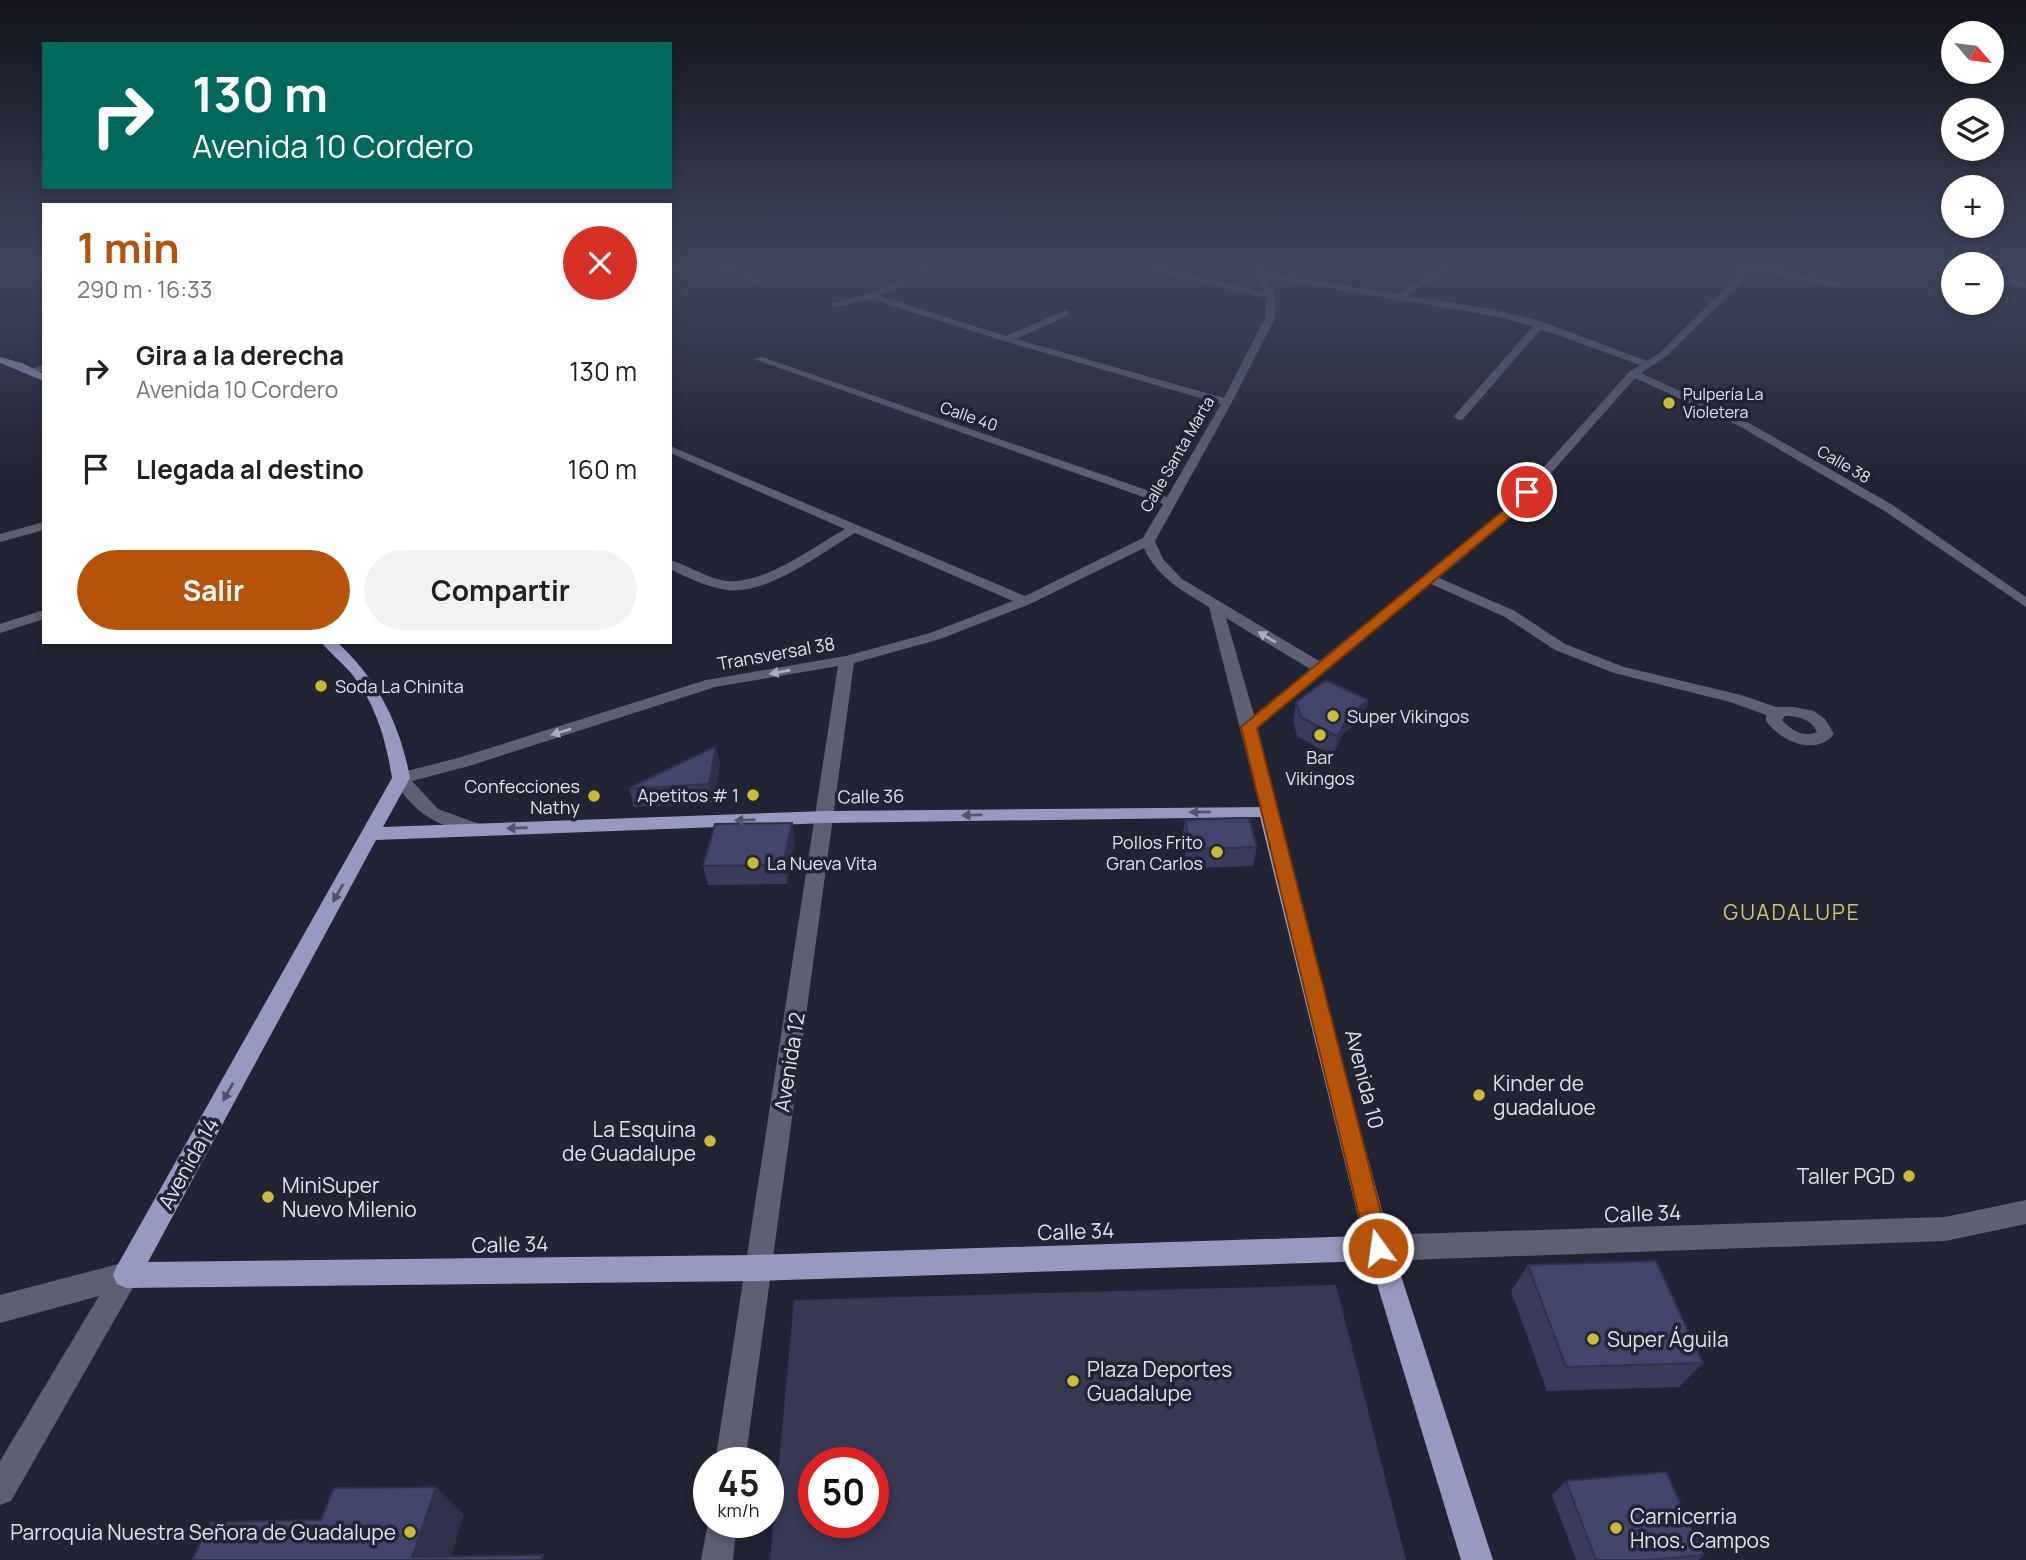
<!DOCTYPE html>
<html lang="es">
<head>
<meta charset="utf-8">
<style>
	body { margin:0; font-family:Manrope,sans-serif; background:#f2f2f2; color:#202124; height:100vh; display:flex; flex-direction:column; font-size:26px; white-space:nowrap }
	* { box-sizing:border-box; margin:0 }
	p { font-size:23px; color:#757577 }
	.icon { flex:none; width:38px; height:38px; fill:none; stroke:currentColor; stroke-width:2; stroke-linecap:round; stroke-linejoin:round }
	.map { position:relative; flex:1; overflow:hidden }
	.sheet { position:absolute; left:42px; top:203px; width:630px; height:441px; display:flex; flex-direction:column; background:#fff; border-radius:0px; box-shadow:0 4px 10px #0003 }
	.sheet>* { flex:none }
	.top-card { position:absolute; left:42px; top:42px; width:630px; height:147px; border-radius:0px; box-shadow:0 4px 10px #0003; background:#00695c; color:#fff; overflow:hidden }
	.needle { width:46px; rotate:118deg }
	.buttons { position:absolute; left:1941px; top:21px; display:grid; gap:14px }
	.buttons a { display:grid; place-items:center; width:63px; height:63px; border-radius:50%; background:#fff; box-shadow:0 4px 10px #0003; font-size:35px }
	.speed { position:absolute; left:693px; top:1447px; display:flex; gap:14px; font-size:35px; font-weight:700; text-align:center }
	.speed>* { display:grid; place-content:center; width:91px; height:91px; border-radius:50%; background:#fff; box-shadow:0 4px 10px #0003; line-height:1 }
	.speed small { font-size:18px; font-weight:400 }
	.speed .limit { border:10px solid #d22; background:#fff; color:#111 }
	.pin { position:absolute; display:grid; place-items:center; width:60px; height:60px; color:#fff; margin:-30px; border:4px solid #fff; border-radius:50%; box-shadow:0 2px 7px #0007 }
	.me { position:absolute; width:77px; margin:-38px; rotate:346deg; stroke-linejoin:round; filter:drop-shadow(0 0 5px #0008) }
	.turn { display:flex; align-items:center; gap:24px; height:147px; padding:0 35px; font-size:32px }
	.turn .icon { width:91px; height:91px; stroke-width:2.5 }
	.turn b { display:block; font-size:49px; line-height:60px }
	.round { display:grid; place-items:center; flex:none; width:74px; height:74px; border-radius:37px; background:#f2f2f2 }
	.summary { display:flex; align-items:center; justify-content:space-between; height:119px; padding:0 35px }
	h1 { font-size:42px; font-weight:700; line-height:52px; color:#b45309 }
	.cta { display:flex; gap:14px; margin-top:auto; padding:14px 35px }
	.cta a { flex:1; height:80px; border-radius:42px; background:#b45309; color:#fff; font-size:28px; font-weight:700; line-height:80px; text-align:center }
	.cta a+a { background:#f2f2f2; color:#202124 }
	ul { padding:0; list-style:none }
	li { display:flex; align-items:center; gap:21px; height:98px; padding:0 35px }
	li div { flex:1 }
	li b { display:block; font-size:26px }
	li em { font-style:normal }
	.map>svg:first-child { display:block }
	.green { fill:#373852; fill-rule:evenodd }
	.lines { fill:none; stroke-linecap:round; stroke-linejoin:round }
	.minor { fill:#5e6072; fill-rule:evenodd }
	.major { fill:#979abe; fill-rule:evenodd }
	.wall { fill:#3a3a5b }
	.shaded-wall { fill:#2f304a }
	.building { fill:#43446a; stroke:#2f304a; stroke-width:2 }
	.oneway { fill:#acadbb }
	.oneway2 { fill:#51536b }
	.route { fill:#b45309; stroke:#753606; stroke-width:2 }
	.poi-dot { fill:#cbba39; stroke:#232433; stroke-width:2.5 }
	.labels { text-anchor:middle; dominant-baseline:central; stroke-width:7; stroke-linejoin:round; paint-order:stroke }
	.far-poi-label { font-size:16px; fill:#e0e1eb; stroke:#232433; text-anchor:start }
	.far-street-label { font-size:16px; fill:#e0e1eb; stroke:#232433 }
	.street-label { font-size:18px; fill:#e0e1eb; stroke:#232433 }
	.poi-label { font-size:18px; fill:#e0e1eb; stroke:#232433; text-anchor:start }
	.quarter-label { font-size:21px; letter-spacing:2px; fill:#cec475; stroke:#232433 }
	.near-street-label { font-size:21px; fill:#e0e1eb; stroke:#232433 }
	.near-poi-label { font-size:21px; fill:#e0e1eb; stroke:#232433; text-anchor:start }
</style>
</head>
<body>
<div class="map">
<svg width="2026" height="1560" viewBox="0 0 2026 1560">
	<rect width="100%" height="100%" fill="#232433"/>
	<path class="green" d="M 1336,1285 L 1406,1560 L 770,1560 L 794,1300 ZM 873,1463 L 873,1522 L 814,1522 L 814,1463 Z"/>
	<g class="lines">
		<path class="minor" d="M 670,265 L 685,265 L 670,270 Z
			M 714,265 L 726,265 L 766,283 L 759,285 Z
			M 867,265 L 876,265 L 872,267 Z
			M 929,265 L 941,265 L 921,275 L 914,273 Z
			M 1129,265 L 1145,265 L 1265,292 L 1252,265 L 1260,265 L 1265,273 L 1397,294 L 1447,265 L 1457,265 L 1407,296 L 1491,309 L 1543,322 L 1647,361 L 1661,352 L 1737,276 L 1741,265 L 1753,265 L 1842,283 L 1839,288 L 1748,269 L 1744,279 L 1667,356 L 1641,373 L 1749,423 L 1891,504 L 2026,597 L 2026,607 L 1883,510 L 1741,427 L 1635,378 L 1514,515 L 1439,578 L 1515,611 L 1565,644 L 1624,667 L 1741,695 L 1776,707 L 1794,707 L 1814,711 L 1825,719 L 1834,734 C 1816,757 1780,741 1766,721 L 1766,715 L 1730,702 L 1614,673 L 1555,650 L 1505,617 L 1431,584 L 1258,728 L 1277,811 L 1268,817 L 1262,815 L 1209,607 C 1182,591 1157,577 1144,548 L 1030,604 L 940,639 L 854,663 L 745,1463 L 715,1463 L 838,666 L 715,687 L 469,766 L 412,781 L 438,809 L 482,825 L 484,829 L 482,833 L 475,835 C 434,824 416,815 392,778 L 395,774 L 458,758 L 706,680 L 846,656 L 930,633 L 1013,601 L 855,533 C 821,553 768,595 727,590 C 707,587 688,578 670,569 L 670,560 C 688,565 703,576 721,580 C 759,589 813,547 845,529 L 670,453 L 670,446 L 1025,596 L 1143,538 L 1163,504 L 754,359 L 762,357 L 1167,497 L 1221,404 L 1004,341 L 871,299 L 835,307 L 831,304 L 868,294 L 904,278 L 907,283 L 879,296 L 1006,336 L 1066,310 L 1069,311 L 1069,315 L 1016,339 L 1224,398 L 1265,318 L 1266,298 ZM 1268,278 L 1490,315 L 1533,326 L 1455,415 L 1454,417 L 1459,420 L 1463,419 L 1541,329 L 1640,365 L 1630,371 L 1506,509 L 1319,661 L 1182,579 L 1163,559 L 1155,541 L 1232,402 L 1275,318 L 1275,296 ZM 1226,618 L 1310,669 L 1254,715 ZM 1785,716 C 1798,716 1811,719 1817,732 C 1803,738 1791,730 1782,720 Z
			M 1917,265 L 1953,269 L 1953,273 L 1921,267 Z
			M 1992,276 L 2026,282 L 2026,288 L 1992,281 Z
			M 44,364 L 44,370 L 32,374 L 27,371 Z
			M 44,522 L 44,530 L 0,542 L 0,534 Z
			M 44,610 L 44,619 L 0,633 L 0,624 Z
			M 2026,1200 L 2026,1224 L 1945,1241 L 1379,1261 L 1370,1257 L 1366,1248 L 1370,1239 L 1379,1235 L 1945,1217 Z
			M 126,1262 L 135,1266 L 139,1275 L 135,1284 L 11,1501 L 0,1505 L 0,1461 L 99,1296 L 0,1323 L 0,1295 Z
			M 709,1517 L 709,1522 L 737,1522 L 733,1560 L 701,1560 Z"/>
		<path class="major" d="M 0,357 L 22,363 L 44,374 L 44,381 L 0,363 Z
			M 321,642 L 337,642 C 378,680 400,724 410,778 L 383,827 L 827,811 L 1274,807 L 1392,1248 L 1493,1560 L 1461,1560 L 1370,1261 L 757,1281 L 126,1288 L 117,1284 L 113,1275 L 117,1266 L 392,778 C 386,740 376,704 351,673 C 341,662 330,653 321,642 ZM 1260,817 L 1363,1236 L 757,1255 L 148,1262 L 376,840 L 827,823 Z"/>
	</g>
	<path class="wall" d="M 1368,700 L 1363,719 L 1343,734 L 1333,756 L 1297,736 L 1293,721 L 1296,702 Z
		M 720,765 L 713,803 L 634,807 L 629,788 Z
		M 1185,820 L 1257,847 L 1253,866 L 1188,868 L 1182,839 Z
		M 792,823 L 795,842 L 787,884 L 708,885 L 703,866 Z
		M 1528,1265 L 1703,1363 L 1679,1387 L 1547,1391 L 1511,1291 Z
		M 1566,1481 L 1704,1555 L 1698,1560 L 1576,1560 L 1552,1495 Z"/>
	<path class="shaded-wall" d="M 1368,700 L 1363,719 L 1343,734 L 1333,756 L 1338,737 L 1348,716 Z
		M 716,746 L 720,765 L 713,803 L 709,784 Z
		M 792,823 L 795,842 L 787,884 L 783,865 Z
		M 436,1487 L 464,1515 L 450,1560 L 412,1557 Z"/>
	<path class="building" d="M 1326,680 L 1368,700 L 1348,716 L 1338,737 L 1301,717 L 1296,702 Z
		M 716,746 L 709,784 L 629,789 L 629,788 Z
		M 1249,818 L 1257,847 L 1191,849 L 1185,820 Z
		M 792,823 L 783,865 L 703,866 L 715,824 Z
		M 1656,1261 L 1703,1363 L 1566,1367 L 1528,1265 Z
		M 1666,1472 L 1704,1555 L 1646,1560 L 1596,1560 L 1566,1481 Z
		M 436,1487 L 412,1557 L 543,1555 L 541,1560 L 192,1560 L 210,1522 L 321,1520 L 334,1488 Z"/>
	<defs><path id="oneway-solid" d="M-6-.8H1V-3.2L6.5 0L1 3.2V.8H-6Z" transform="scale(1.75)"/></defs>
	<g class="oneway">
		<use href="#oneway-solid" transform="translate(1267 637) rotate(-149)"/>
		<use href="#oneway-solid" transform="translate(780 672) rotate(170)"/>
		<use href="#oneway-solid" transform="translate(561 732) rotate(163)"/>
	</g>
	<g class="oneway2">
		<use href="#oneway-solid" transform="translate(1200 812) rotate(179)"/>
		<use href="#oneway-solid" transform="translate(972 815) rotate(179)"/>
		<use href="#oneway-solid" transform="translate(745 820) rotate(178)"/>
		<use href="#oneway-solid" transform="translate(517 828) rotate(178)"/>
		<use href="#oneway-solid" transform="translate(338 893) rotate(119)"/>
		<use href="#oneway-solid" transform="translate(228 1092) rotate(119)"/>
	</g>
	<linearGradient id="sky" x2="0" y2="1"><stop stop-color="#13141c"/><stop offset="0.55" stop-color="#3f455b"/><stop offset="1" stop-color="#3f455b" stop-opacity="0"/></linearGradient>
	<rect width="2026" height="484" fill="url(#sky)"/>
	<path class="route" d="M 1523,490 L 1533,492 L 1514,514 L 1257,728 L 1390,1248 L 1387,1256 L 1378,1259 L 1370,1256 L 1367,1248 L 1241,727 L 1505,509 Z"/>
	<g class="poi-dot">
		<circle cx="1669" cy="403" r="7"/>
		<circle cx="321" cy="686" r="7"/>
		<circle cx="1333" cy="716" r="7"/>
		<circle cx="1320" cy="735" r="7"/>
		<circle cx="753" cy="795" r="7"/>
		<circle cx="594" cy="796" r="7"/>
		<circle cx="1217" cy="852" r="7"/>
		<circle cx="753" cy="863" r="7"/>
		<circle cx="1479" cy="1095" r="7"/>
		<circle cx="710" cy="1141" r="7"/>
		<circle cx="1909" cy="1176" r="7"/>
		<circle cx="268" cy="1197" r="7"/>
		<circle cx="1593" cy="1339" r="7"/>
		<circle cx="1073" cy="1381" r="7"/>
		<circle cx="1616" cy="1528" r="7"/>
		<circle cx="410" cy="1532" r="7"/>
	</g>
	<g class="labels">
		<g class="far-poi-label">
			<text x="1683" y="394">Pulpería La<tspan x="1683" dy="18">Violetera</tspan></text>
		</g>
		<g class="far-street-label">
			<text transform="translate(969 416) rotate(19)">Calle 40</text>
			<text transform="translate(1177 454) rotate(-60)">Calle Santa Marta</text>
			<text transform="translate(1844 464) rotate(30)">Calle 38</text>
		</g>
		<g class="street-label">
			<text transform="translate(776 653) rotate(-10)">Transversal 38</text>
			<text transform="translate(871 796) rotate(-1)">Calle 36</text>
		</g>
		<g class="poi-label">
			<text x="335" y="686">Soda La Chinita</text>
			<text x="1347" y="716">Super Vikingos</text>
			<text x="1320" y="757" text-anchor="middle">Bar<tspan x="1320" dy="21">Vikingos</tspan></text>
			<text x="580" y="786" text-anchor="end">Confecciones<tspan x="580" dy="21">Nathy</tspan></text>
			<text x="739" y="795" text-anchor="end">Apetitos # 1</text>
			<text x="1203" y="842" text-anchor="end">Pollos Frito<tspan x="1203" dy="21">Gran Carlos</tspan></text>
			<text x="767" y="863">La Nueva Vita</text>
		</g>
		<g class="quarter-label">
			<text x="1792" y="912">GUADALUPE</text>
		</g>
		<g class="near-street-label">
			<text transform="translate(789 1062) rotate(-81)">Avenida 12</text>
			<text transform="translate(1365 1079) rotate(76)">Avenida 10</text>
			<text transform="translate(188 1163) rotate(-61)">Avenida 14</text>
			<text transform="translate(1643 1213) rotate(-2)">Calle 34</text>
			<text transform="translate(1076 1231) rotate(-2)">Calle 34</text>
			<text transform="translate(510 1244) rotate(-1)">Calle 34</text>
		</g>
		<g class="near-poi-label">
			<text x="1493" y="1083">Kinder de<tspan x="1493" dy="24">guadaluoe</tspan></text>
			<text x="696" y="1129" text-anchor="end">La Esquina<tspan x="696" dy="24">de Guadalupe</tspan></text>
			<text x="1895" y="1176" text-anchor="end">Taller PGD</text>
			<text x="282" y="1185">MiniSuper<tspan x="282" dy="24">Nuevo Milenio</tspan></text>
			<text x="1607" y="1339">Super Águila</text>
			<text x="1087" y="1369">Plaza Deportes<tspan x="1087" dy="24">Guadalupe</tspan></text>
			<text x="1630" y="1516">Carnicerria<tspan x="1630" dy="24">Hnos. Campos</tspan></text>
			<text x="396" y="1532" text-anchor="end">Parroquia Nuestra Señora de Guadalupe</text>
		</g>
	</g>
</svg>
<div class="buttons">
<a><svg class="needle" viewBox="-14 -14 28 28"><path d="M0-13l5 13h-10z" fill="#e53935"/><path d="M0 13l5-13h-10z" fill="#757577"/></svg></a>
<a><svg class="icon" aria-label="layers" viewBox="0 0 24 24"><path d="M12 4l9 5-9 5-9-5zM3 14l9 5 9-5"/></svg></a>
<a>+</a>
<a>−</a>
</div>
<div class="speed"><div>45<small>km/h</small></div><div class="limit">50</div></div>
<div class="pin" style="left:1527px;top:492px;background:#d93025"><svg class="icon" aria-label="arrive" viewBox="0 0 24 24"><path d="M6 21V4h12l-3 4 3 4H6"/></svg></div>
<svg class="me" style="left:1378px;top:1248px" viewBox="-20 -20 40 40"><circle r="17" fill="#b45309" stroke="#fff" stroke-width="3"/><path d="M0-11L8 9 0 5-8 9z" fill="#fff"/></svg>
<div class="top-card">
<div class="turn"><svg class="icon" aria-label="right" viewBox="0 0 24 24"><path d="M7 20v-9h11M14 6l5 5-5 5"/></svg><div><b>130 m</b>Avenida 10 Cordero</div></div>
</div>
<section class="sheet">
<div class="summary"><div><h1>1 min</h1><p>290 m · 16:33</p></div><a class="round" style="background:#d93025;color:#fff"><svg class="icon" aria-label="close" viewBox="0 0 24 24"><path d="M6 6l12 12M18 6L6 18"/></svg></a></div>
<ul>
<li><svg class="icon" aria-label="right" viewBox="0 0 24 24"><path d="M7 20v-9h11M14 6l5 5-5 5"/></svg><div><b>Gira a la derecha</b><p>Avenida 10 Cordero</p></div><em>130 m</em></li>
<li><svg class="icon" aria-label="arrive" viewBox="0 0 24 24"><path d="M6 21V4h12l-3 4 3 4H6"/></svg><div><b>Llegada al destino</b></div><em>160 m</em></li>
</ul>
<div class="cta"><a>Salir</a><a>Compartir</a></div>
</section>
</div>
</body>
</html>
